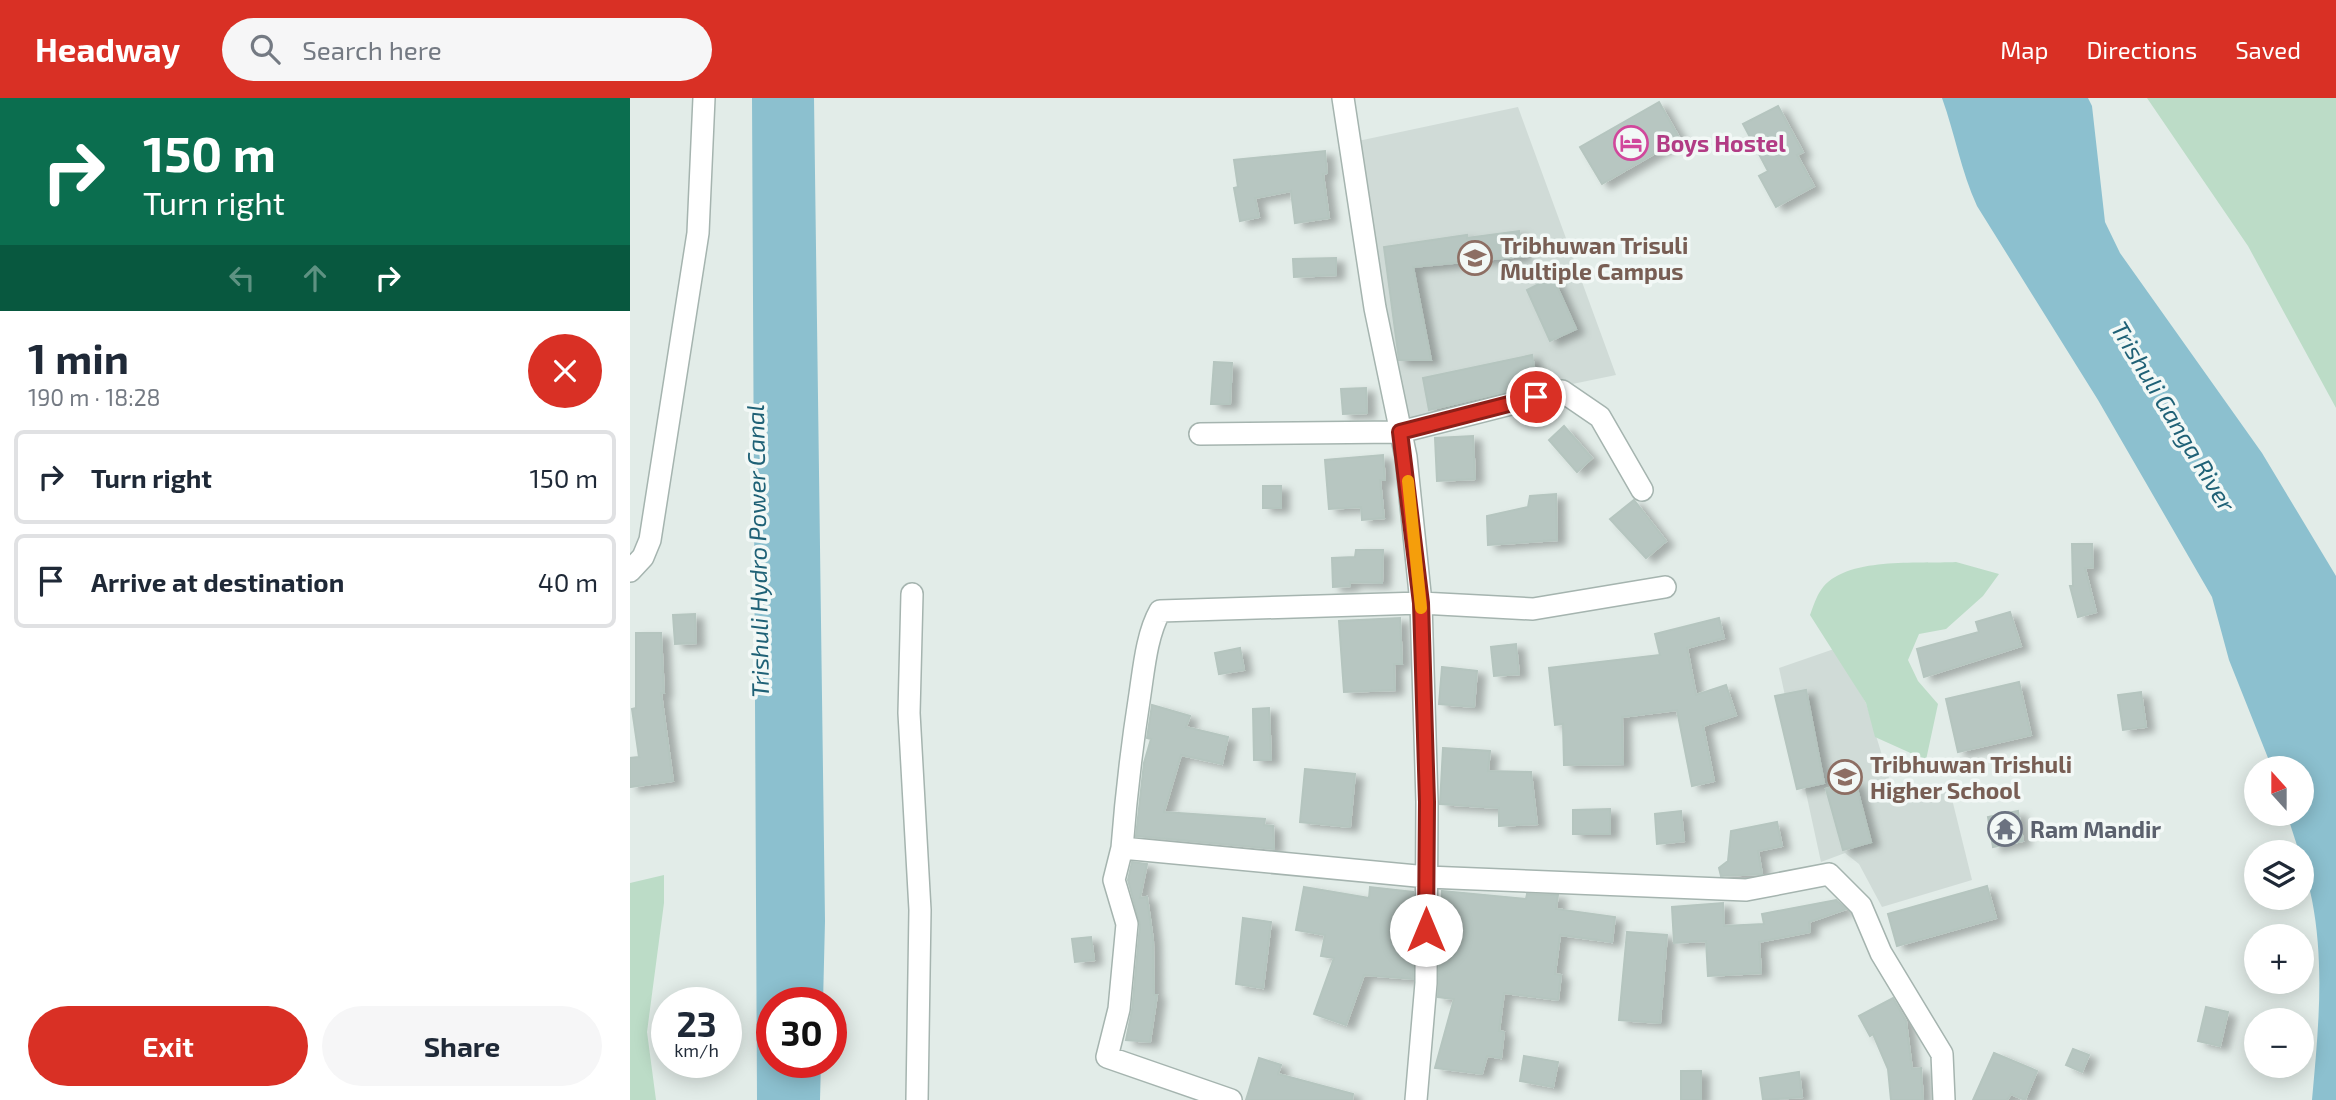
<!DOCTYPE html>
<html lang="en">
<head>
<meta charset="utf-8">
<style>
	body { margin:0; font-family:"Exo 2",sans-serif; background:#f6f6f7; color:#1f2937; height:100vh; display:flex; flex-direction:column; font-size:26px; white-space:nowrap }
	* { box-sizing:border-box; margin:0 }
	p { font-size:23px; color:#747a83 }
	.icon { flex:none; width:38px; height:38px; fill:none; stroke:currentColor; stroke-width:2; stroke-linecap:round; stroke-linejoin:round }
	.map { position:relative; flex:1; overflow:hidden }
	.sheet { display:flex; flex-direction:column; background:#fff; width:630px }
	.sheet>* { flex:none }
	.banner { background:#0b6e4f; color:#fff; overflow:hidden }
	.needle { width:46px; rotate:339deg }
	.fabs { position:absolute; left:1614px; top:658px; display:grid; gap:14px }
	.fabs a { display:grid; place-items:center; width:70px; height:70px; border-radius:50%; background:#fff; box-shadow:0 4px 18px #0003; font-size:35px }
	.speed { position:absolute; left:21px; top:889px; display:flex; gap:14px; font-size:35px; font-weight:700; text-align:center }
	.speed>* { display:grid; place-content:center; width:91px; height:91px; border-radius:50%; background:#fff; box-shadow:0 4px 18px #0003; line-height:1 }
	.speed small { font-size:18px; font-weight:400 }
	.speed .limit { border:10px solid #d22; background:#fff; color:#111 }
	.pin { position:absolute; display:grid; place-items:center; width:60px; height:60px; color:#fff; margin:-30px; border:4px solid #fff; border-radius:50%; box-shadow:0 2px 7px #0007 }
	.me { position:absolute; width:77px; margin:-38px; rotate:0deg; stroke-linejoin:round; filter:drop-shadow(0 0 5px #0008) }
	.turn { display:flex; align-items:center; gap:24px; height:147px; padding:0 28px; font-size:32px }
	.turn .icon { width:91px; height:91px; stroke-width:2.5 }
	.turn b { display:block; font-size:49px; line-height:60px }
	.lanes { display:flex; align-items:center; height:66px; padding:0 28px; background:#0003; justify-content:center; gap:35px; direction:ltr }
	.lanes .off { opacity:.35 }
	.round { display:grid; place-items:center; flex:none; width:74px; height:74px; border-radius:37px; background:#f6f6f7 }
	.head { display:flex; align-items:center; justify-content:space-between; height:119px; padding:0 28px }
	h1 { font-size:42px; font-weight:700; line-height:52px }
	.action { display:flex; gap:14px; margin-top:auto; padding:14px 28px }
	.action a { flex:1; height:80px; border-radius:42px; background:#d93025; color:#fff; font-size:28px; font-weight:700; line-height:80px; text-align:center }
	.action a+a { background:#f6f6f7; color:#1f2937 }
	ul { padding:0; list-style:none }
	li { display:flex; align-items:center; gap:21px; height:94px; margin:0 14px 10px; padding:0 14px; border:4px solid #e0e1e3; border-radius:10px }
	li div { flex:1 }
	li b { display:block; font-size:26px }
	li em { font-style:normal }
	header { display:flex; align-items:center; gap:42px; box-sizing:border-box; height:98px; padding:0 35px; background:#d93025; color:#fff }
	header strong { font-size:33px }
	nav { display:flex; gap:38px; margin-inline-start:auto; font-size:24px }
	.search { width:490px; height:63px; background:#f6f6f7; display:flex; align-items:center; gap:18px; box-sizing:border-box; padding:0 24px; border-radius:38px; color:#747a83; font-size:26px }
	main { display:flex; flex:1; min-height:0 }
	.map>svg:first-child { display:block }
	.built { fill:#d0dbd7 }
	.green { fill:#bcdcc7 }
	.water { fill:#8cc0cf }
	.building { fill:#b7c6c1; stroke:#b5c5bf; stroke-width:2; filter:url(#shadow) }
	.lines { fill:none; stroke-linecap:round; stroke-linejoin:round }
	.minor-casing { stroke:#a5b4af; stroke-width:24 }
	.minor { stroke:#fff; stroke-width:21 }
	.route-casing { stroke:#8d1f18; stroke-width:18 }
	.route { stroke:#d93025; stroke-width:12 }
	.slow { stroke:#f59e0b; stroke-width:12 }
	.labels { text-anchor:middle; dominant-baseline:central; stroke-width:7; stroke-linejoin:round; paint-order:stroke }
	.hotel-label { font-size:23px; font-weight:bold; fill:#b23c85; stroke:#f2f8f6; text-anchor:start }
	.education-label { font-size:23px; font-weight:bold; fill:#785e54; stroke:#f2f8f6; text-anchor:start }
	.worship-label { font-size:23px; font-weight:bold; fill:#5b616d; stroke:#f2f8f6; text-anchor:start }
	.water-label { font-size:24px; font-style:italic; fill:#1f6176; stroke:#f2f8f6 }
</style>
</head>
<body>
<header>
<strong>Headway</strong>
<div class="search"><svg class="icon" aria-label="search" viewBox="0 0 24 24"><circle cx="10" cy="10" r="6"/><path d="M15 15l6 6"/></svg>Search here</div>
<nav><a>Map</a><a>Directions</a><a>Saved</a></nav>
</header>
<main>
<section class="sheet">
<div class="banner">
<div class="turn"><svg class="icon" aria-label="right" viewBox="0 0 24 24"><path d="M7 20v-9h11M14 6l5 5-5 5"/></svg><div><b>150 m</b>Turn right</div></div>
<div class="lanes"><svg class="icon off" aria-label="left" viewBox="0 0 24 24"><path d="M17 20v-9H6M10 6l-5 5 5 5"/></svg><svg class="icon off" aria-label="ahead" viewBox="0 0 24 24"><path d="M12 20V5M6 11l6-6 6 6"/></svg><svg class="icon" aria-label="right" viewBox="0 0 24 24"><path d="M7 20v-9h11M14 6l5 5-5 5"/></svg></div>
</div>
<div class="head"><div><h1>1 min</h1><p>190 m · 18:28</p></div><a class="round" style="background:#d93025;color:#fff"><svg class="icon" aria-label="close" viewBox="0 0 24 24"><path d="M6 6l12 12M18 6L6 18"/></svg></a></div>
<ul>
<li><svg class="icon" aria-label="right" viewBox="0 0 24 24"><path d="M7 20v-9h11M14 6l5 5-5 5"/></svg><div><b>Turn right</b></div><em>150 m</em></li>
<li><svg class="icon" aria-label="arrive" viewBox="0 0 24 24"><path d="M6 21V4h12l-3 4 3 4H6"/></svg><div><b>Arrive at destination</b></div><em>40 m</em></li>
</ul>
<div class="action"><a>Exit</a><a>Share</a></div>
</section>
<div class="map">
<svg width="1706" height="1002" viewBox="0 0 1706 1002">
	<defs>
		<filter id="shadow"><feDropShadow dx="8" dy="4.5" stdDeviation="3.5" flood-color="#0004"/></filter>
	</defs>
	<rect width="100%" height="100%" fill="#e2ece8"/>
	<path class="built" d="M 888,9 L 986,277 L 774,321 L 728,43 Z
		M 1204,551 L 1236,605 L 1266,703 L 1319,689 L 1342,782 L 1252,809 L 1229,766 L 1215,755 L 1191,764 L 1149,570 Z"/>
	<path class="green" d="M 1517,0 L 1706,0 L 1706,310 L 1618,148 Z
		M 1326,464 L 1369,476 L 1353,498 L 1316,531 L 1289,536 L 1278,562 L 1288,583 L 1308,606 L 1296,662 L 1245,639 L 1236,605 L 1180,517 C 1183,509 1186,499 1191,492 C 1214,458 1289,466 1326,464 Z
		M 34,777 L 34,805 L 17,934 L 26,1002 L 0,1002 L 0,785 Z"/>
	<path class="water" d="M 122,0 L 184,0 L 195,823 L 193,905 L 142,905 L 142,964 L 191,964 L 190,1002 L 127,1002 Z
		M 1312,0 L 1458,0 L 1462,8 L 1475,124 L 1490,155 L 1632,355 L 1706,478 L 1706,1002 L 1682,1002 C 1688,935 1695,869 1682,802 C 1676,771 1666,746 1657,716 L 1671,716 L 1671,670 L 1642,670 L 1599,562 L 1582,499 L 1468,302 L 1347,108 C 1331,73 1325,36 1312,0 Z"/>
	<path class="building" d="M 1029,4 L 1050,41 L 972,86 L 950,49 Z
		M 1148,8 L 1173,54 L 1167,57 L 1184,88 L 1146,109 L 1129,78 L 1138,73 L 1113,26 Z
		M 695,53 L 697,75 L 693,76 L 699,120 L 665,125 L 661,93 L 625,100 L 629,119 L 610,123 L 604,90 L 608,89 L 604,62 Z
		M 889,133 L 893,158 L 783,169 L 801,262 L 769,262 L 754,149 L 837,137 L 837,140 Z
		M 706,160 L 706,177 L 664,179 L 663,161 Z
		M 917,182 L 924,182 L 946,231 L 920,243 L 897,192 Z
		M 902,257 L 907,286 L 799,312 L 793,280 Z
		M 584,264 L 602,265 L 600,306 L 581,306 Z
		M 736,290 L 737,315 L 713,316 L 711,291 Z
		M 934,328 L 962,360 L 947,374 L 919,342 Z
		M 843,338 L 845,381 L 807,383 L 805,340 Z
		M 753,357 L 755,382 L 750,382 L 754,420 L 732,422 L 731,409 L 699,411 L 695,362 Z
		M 633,388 L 651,388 L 651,410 L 633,410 Z
		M 926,396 L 927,442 L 858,447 L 857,418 L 898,409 L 900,398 Z
		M 1004,402 L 1036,443 L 1016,460 L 980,421 Z
		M 1442,446 L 1462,446 L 1463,469 L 1455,470 L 1466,514 L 1448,519 L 1440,488 L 1443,488 Z
		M 726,452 L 753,452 L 752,485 L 720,484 L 720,488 L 703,489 L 702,460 L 725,459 Z
		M 1380,514 L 1391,548 L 1294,579 L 1287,551 L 1349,534 L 1346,524 Z
		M 65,516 L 66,545 L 45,546 L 43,517 Z
		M 770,520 L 772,566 L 764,566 L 765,592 L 714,594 L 709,523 Z
		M 1089,520 L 1094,540 L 1057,550 L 1066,597 L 1096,587 L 1106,617 L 1073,628 L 1084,683 L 1062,688 L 1047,612 L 992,619 L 993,666 L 934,667 L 933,626 L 925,627 L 919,570 L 1030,557 L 1025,536 Z
		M 6,535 L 31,535 L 34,595 L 31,595 L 43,683 L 0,689 L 0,660 L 9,659 L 2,611 L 6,610 Z
		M 886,546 L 889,576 L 864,578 L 861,549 Z
		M 610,550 L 614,572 L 589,576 L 585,555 Z
		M 812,569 L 847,573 L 844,609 L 809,606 Z
		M 1389,584 L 1401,637 L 1328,654 L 1316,601 Z
		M 1176,592 L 1194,685 L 1167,691 L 1145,598 Z
		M 1511,594 L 1516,629 L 1493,632 L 1488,597 Z
		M 522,607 L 560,618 L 556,629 L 598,639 L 592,666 L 551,657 L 534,714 L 635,721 L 634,727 L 643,728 L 644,751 L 506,738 L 514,665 L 521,641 L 517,640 Z
		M 639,610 L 641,662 L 624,662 L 623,611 Z
		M 813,650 L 860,653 L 858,673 L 901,674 L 907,726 L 869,728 L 869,710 L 810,706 Z
		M 675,671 L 725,676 L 720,729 L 670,724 Z
		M 1225,683 L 1241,744 L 1213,752 L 1196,691 Z
		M 980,711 L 980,736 L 943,736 L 943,712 Z
		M 1051,713 L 1054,743 L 1027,746 L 1025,716 Z
		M 1388,713 L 1393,743 L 1363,749 L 1358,719 Z
		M 1147,724 L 1152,748 L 1128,753 L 1132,776 L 1091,778 L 1089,770 L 1098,763 L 1101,733 Z
		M 502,764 L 517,766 L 510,800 L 517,799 L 523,842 L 524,897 L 527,897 L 520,944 L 496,942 L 502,912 L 510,827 L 498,782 Z
		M 1357,788 L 1366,820 L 1267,848 L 1258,816 Z
		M 674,789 L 739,800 L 740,789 L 783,794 L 783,881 L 734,877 L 716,927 L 684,916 L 704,860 L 691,858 L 695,837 L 666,832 Z
		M 812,793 L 896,801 L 897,796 L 928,797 L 926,811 L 985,819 L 982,844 L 930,837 L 925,876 L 931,877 L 928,902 L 874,895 L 869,933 L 874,934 L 871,960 L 857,958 L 852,976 L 805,970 L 824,901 L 808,899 Z
		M 1206,802 L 1216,811 L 1179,824 L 1180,834 L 1129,844 L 1131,875 L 1078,878 L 1076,843 L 1044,845 L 1042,809 L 1093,805 L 1094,828 L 1134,826 L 1132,816 Z
		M 613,820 L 641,824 L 633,890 L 606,886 Z
		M 997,834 L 1037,837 L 1030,925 L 989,922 Z
		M 461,839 L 464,862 L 445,864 L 442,841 Z
		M 1263,900 L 1276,923 L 1282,971 L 1291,970 L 1293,1002 L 1261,1002 L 1258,971 L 1243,936 L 1240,938 L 1229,918 Z
		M 1576,909 L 1598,914 L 1590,948 L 1568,943 Z
		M 1443,951 L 1459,957 L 1452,974 L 1436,967 Z
		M 1364,955 L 1407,973 L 1395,1002 L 1381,996 L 1377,1002 L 1343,1002 Z
		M 894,958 L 928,964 L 923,989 L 890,983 Z
		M 629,960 L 651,967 L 648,976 L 723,996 L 722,1002 L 616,1002 Z
		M 1051,973 L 1071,973 L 1071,1002 L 1051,1002 Z
		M 1169,974 L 1172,999 L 1133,1002 L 1130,980 Z"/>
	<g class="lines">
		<g class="minor-casing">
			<path id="minor" d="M 713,0 L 745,210 L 776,359 L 791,505 L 797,704 L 796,885 L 786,1002
				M 570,336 L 770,334 L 932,293 L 970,319 L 1012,392
				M 0,473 L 13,459 L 20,442 L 68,135 L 74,0
				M 282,496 L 279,615 L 290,812 L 287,1002
				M 492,750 C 496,698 502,647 510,596 C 514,569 517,536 530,513 L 791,505 L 903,511 L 1035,489
				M 601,1002 L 477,959 L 489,911 L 497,826 L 484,782 L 492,750 L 797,779 L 1116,792 L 1199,776 L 1231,808 L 1251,855 L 1312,956 L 1314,1002"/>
		</g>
		<use href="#minor" class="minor"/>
	</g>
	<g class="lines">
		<g class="route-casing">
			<path id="route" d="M 796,832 L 797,704 L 791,505 L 770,334 L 906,299"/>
		</g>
		<use href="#route" class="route"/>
		<path class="slow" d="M 778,383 L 791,510"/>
	</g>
	<defs>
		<g id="hotel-ring" transform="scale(1.75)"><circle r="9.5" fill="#f2f8f6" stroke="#d1479c" stroke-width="1.5"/><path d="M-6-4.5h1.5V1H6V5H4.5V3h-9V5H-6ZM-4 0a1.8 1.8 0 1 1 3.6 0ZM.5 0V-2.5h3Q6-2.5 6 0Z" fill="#d1479c"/></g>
		<g id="university-ring" transform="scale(1.75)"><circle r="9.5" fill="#f2f8f6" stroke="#8d6e63" stroke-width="1.5"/><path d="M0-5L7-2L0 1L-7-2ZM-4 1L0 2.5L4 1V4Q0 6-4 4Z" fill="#8d6e63"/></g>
		<g id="school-ring" transform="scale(1.75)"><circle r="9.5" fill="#f2f8f6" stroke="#8d6e63" stroke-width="1.5"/><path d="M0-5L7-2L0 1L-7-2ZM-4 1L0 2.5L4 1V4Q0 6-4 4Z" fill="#8d6e63"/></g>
		<g id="temple-ring" transform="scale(1.75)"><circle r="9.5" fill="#f2f8f6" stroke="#6b7280" stroke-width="1.5"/><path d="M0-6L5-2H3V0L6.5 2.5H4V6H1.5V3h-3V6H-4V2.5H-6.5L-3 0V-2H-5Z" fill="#6b7280"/></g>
	</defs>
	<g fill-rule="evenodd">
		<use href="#hotel-ring" x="1001" y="45"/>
		<use href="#university-ring" x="845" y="160"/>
		<use href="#school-ring" x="1215" y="679"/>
		<use href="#temple-ring" x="1375" y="731"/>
	</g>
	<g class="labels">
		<g class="hotel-label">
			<text x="1026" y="45">Boys Hostel</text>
		</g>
		<g class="education-label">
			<text x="870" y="147">Tribhuwan Trisuli<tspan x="870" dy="26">Multiple Campus</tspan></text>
			<text x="1240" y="666">Tribhuwan Trishuli<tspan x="1240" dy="26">Higher School</tspan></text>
		</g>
		<g class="worship-label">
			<text x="1400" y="731">Ram Mandir</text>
		</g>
		<g class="water-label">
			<text transform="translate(1544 318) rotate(59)">Trishuli Ganga River</text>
			<text transform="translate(127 453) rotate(-91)">Trishuli Hydro Power Canal</text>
		</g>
	</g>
</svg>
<div class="fabs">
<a><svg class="needle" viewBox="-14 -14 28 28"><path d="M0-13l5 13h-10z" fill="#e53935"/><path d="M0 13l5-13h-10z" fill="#747a83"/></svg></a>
<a><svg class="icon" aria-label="layers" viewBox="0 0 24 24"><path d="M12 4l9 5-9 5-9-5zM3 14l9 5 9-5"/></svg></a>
<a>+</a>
<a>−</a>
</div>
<div class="speed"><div>23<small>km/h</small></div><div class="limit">30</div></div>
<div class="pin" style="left:906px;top:299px;background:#d93025"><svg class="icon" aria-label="arrive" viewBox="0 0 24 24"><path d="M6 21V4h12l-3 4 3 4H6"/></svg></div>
<svg class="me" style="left:796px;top:832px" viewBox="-20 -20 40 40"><circle r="19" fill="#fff"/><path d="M0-13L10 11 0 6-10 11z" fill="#d93025"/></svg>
</div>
</main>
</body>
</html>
